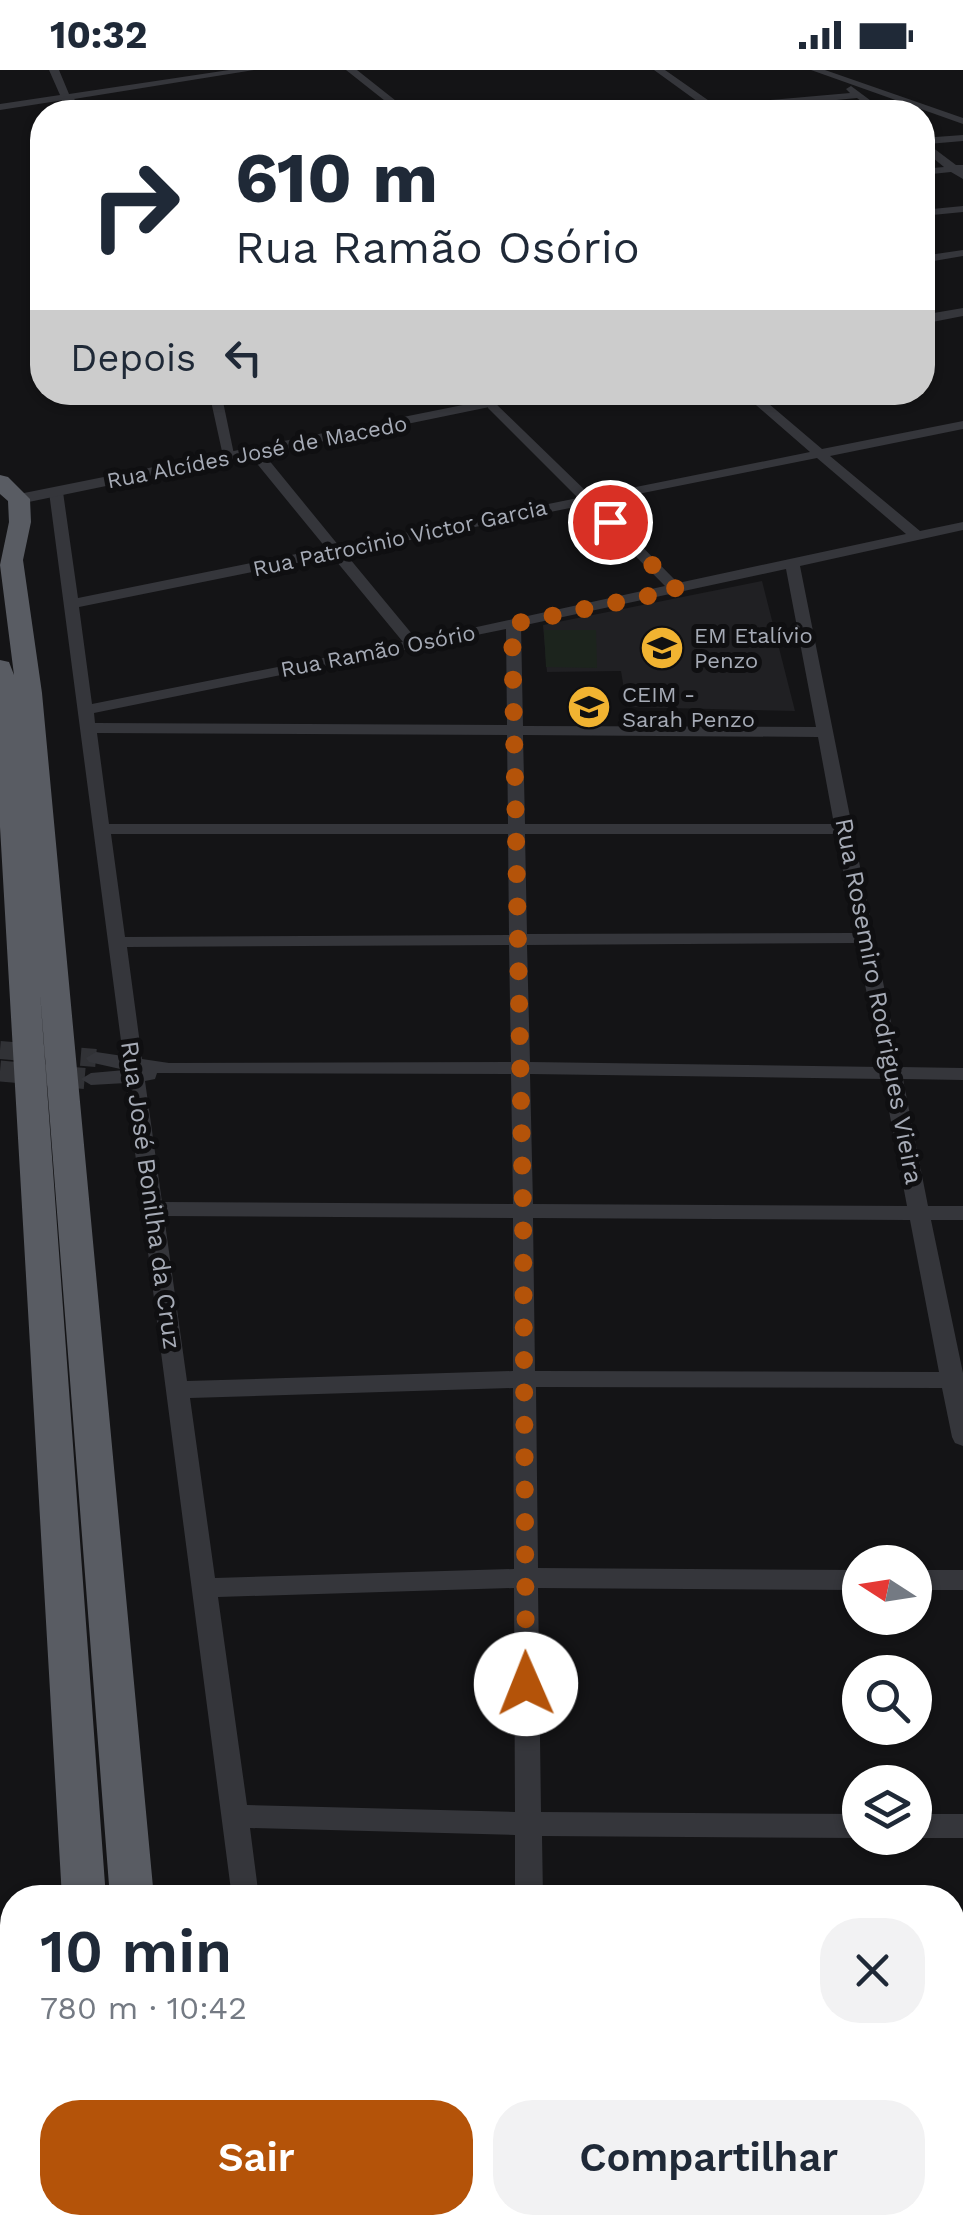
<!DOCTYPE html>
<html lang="pt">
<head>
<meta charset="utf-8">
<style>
	body { margin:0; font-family:"Work Sans",sans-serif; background:#f2f2f3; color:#1f2937; height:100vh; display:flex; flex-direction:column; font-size:38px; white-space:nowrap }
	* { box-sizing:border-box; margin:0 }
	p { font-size:32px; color:#747a83 }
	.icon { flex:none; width:55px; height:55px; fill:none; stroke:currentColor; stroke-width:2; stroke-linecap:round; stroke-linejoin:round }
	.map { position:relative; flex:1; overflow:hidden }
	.drawer { position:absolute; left:0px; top:1815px; width:965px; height:350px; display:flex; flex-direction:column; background:#fff; border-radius:40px 40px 0 0; box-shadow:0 2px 8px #0004 }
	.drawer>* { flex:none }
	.guide { position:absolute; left:30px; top:30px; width:905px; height:305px; border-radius:40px; box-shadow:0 2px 8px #0004; background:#fff; color:#1f2937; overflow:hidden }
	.needle { width:65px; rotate:282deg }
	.fabs { position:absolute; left:842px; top:1475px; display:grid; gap:20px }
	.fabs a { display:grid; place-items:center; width:90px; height:90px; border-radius:50%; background:#fff; box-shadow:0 2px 8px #0004; font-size:50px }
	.pin { position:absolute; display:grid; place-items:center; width:85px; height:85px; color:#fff; margin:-42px; border:5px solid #fff; border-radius:50%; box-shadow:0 2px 10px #0007 }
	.me { position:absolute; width:110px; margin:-55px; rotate:359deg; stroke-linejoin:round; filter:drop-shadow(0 0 8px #0008) }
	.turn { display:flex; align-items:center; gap:35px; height:210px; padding:0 40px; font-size:45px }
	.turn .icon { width:130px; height:130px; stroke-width:2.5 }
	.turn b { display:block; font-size:70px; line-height:85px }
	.then { display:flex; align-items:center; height:95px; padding:0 40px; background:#0003; gap:20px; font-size:38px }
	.round { display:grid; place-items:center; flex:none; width:105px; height:105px; border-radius:40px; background:#f2f2f3 }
	.overview { display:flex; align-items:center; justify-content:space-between; height:170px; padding:0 40px }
	h1 { font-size:60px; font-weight:600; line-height:75px }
	.primary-button { display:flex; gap:20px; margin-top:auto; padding:20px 40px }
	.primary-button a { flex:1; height:115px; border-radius:40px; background:#b45309; color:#fff; font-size:40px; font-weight:600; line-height:115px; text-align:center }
	.primary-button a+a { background:#f2f2f3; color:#1f2937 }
	.status { display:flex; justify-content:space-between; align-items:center; height:70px; padding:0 50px; background:#fff; direction:ltr }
	.status svg { height:28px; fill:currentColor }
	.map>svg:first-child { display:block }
	.built { fill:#202023 }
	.green { fill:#1c241d }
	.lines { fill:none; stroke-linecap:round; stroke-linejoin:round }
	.minor-tunnel-far1 { stroke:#313236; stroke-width:18; stroke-dasharray:18 9; stroke-linecap:butt }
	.minor-tunnel { stroke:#313236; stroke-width:21; stroke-dasharray:21 11; stroke-linecap:butt }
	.minor { fill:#35363b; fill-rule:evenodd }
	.tertiary { fill:#35363b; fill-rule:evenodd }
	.trunk { fill:#595c63; fill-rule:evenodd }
	.route { stroke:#b45309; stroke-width:18; stroke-dasharray:0 32.4 }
	.labels { text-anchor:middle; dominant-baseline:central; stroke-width:10; stroke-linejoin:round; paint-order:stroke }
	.far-street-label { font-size:22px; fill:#a6abb6; stroke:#0f0f11 }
	.far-poi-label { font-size:22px; fill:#a6abb6; stroke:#0f0f11; text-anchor:start }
	.street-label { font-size:25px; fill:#a6abb6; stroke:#0f0f11 }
</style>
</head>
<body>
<div class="status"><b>10:32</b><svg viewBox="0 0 49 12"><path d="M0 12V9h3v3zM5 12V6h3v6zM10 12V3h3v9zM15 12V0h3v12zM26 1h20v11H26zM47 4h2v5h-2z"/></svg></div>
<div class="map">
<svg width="963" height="2165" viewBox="0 0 963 2165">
	<rect width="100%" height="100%" fill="#141416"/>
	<path class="built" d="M 762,511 L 795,641 L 627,637 L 621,601 L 547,602 L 543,555 Z"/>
	<path class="green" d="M 544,560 L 596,560 L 597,598 L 546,597 Z"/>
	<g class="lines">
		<path class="minor-tunnel-far1" d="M 0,980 L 96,988"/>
		<path class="minor-tunnel" d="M 0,1001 L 91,1009"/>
		<path class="minor" d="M 49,0 L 59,0 L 69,24 L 229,0 L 254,0 L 74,29 L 88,42 L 78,42 L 64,30 L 0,40 L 0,34 L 60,25 Z
			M 346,0 L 357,0 L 410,42 L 399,42 Z
			M 654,0 L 665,0 L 715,35 L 850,23 L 846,19 L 851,16 L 886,42 L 875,42 L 857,28 L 712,42 Z
			M 811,0 L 825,0 L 963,48 L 963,54 Z
			M 963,65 L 963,71 L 928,74 L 956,95 L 963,95 L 963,109 L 951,102 L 922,105 L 922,99 L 944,97 L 922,79 L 922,68 Z
			M 963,136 L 963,142 L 922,146 L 922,140 Z
			M 963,180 L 963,186 L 922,193 L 922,186 Z
			M 209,322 L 221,322 L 235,389 L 223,386 Z
			M 741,322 L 755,322 L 822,379 L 963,351 L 963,359 L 830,386 L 920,461 L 963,452 L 963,460 L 800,496 L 900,997 L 963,998 L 963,1010 L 903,1009 L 928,1136 L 963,1136 L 963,1150 L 931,1150 L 963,1303 L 963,1376 L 955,1373 L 952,1367 L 942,1318 L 536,1317 L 538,1498 L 860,1500 L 860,1520 L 538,1518 L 541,1742 L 860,1744 L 861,1768 L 542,1766 L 543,1828 L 515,1828 L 515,1765 L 250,1758 L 259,1828 L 232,1828 L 126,1013 L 91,1015 L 81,1009 L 91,1003 L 125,1000 L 89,992 L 86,988 L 96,982 L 123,986 L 49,422 L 56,418 L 63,422 L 78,528 L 326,478 L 249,384 L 249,378 L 259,378 L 339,476 L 578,428 L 488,338 L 488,332 L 493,331 L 591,426 L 810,382 ZM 817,388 L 906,464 L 678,513 L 598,432 ZM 585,435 L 665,516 L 417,570 L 345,483 ZM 332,486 L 403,572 L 92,634 L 79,537 ZM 786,499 L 816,657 L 523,656 L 521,556 ZM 506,559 L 507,655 L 95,653 L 94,643 ZM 97,663 L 507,665 L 508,754 L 109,754 ZM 523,665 L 818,667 L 834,754 L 525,754 ZM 111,764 L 508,764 L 509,865 L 125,867 ZM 525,764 L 836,764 L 855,863 L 527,864 ZM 857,873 L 881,997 L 530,992 L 527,875 ZM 509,875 L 511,992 L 169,993 L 142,989 L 127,877 ZM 157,1003 L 511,1004 L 513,1134 L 162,1132 L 145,1011 L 155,1009 ZM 530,1004 L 883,1009 L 907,1136 L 533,1134 ZM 164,1146 L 513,1148 L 513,1301 L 187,1311 ZM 533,1148 L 910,1150 L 939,1302 L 535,1301 ZM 513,1318 L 514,1499 L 215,1508 L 190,1328 ZM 514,1518 L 515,1742 L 247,1735 L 218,1527 Z
			M 915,1500 L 963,1500 L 963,1520 L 915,1520 Z
			M 915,1744 L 963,1744 L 963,1768 L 914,1768 Z
			M 275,2152 L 305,2152 L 306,2165 L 276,2165 Z
			M 518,2152 L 548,2152 L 548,2165 L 518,2165 Z"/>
		<path class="tertiary" d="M 963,238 L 963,246 L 922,254 L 922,245 Z
			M 528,322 L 562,322 L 19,434 L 10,429 L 19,424 Z
			M 952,2021 L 963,2021 L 963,2057 L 952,2057 Z
			M 12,2051 L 12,2087 L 0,2088 L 0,2052 Z"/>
		<path class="trunk" d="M 0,405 L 8,407 L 30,429 L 31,452 L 23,490 L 42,623 L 154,1828 L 110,1828 L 40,922 L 106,1828 L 62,1828 L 0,757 L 0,590 L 9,592 L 14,605 L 0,495 L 9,452 L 8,431 L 0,424 Z
			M 80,2152 L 130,2152 L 131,2165 L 81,2165 Z
			M 135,2152 L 185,2152 L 186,2165 L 136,2165 Z"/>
	</g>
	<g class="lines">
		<path class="route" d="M 526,1614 L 523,1140 L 512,554 L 677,520 L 610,452"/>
	</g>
	<defs>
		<g id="school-disc" transform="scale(2.25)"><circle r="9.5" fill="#f1b331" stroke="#0f0f11"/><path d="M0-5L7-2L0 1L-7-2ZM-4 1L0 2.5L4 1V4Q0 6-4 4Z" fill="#111"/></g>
	</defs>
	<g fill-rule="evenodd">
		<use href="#school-disc" x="662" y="578"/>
		<use href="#school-disc" x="589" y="637"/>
	</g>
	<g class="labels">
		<g class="far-street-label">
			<text transform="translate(257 382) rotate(-11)">Rua Alcídes José de Macedo</text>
			<text transform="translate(400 468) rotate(-12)">Rua Patrocinio Victor Garcia</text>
			<text transform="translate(378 581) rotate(-11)">Rua Ramão Osório</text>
		</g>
		<g class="far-poi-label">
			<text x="694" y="565">EM Etalívio<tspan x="694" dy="25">Penzo</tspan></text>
			<text x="622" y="624">CEIM -<tspan x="622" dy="25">Sarah Penzo</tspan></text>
		</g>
		<g class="street-label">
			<text transform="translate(879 931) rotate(79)">Rua Rosemiro Rodrigues Vieira</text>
			<text transform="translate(151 1125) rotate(82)">Rua José Bonilha da Cruz</text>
		</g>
	</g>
</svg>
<div class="fabs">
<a><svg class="needle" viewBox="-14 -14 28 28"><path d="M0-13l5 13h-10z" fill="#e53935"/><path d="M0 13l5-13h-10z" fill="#747a83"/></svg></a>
<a><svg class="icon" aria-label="search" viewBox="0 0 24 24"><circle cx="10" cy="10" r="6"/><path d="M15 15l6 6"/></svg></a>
<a><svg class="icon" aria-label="layers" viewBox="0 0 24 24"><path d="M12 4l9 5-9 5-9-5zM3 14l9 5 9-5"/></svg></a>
</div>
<div class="pin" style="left:610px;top:452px;background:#d93025"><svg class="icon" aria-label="arrive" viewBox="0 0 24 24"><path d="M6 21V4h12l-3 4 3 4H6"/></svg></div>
<svg class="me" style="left:526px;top:1614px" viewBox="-20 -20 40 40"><circle r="19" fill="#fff"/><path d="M0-13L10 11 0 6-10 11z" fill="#b45309"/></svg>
<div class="guide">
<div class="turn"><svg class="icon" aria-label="right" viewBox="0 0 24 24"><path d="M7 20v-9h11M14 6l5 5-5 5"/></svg><div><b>610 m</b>Rua Ramão Osório</div></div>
<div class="then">Depois<svg class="icon" aria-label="left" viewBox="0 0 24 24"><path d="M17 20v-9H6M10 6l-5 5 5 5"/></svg></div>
</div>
<section class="drawer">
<div class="overview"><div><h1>10 min</h1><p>780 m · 10:42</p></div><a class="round"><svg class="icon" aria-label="close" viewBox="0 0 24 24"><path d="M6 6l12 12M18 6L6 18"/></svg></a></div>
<div class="primary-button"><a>Sair</a><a>Compartilhar</a></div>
</section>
</div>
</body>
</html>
